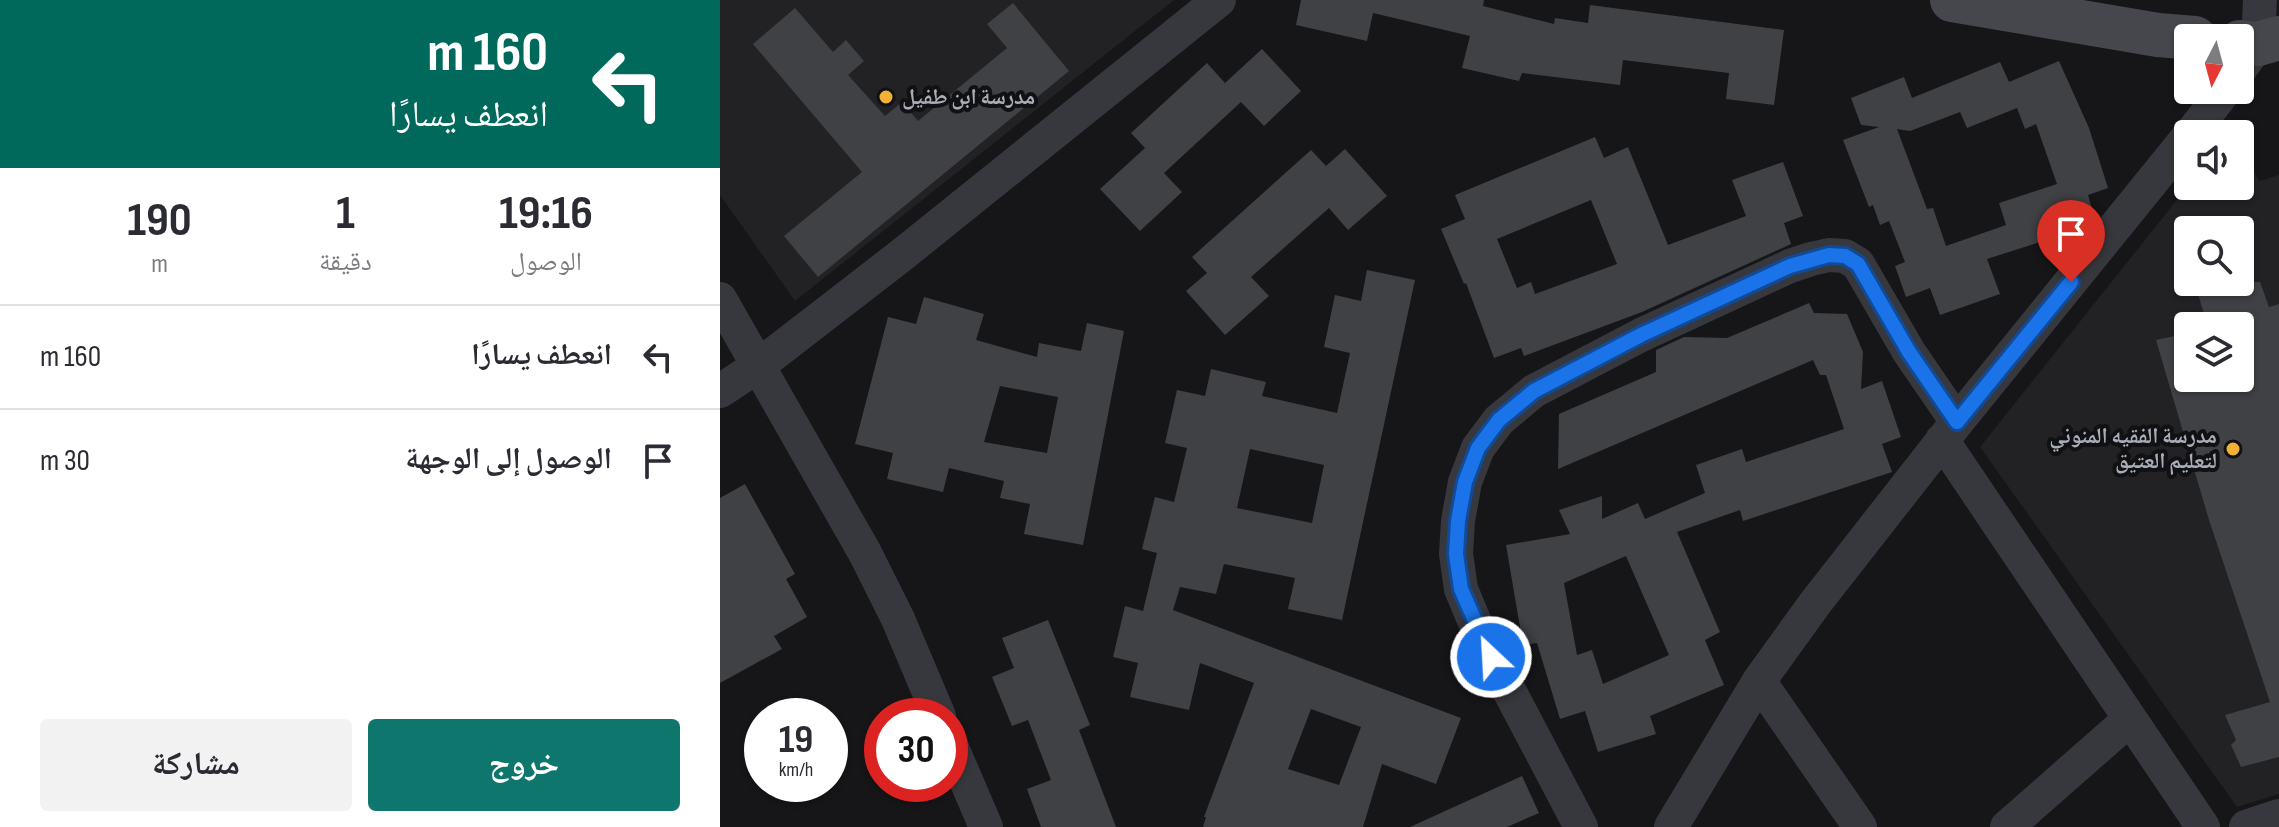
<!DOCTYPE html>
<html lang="ar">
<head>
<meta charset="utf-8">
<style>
	body { margin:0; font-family:"Sofia Sans Condensed","Noto Naskh Arabic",sans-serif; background:#f2f2f3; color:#2b2b33; direction:rtl; height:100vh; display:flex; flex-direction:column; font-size:30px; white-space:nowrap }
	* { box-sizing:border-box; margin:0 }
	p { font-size:26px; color:#7c7c81 }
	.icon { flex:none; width:44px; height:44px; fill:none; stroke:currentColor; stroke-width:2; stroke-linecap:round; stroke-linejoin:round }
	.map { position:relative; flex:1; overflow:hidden; direction:ltr }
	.side { display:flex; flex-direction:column; background:#fff; width:720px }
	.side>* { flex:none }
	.guide { background:#00695c; color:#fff; overflow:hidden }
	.needle { width:52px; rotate:186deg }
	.controls { position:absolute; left:1454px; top:24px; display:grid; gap:16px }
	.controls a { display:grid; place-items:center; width:80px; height:80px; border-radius:8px; background:#fff; box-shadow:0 2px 6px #0004; font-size:40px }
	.speed { position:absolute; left:24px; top:698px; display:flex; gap:16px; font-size:40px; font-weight:700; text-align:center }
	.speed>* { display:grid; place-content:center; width:104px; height:104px; border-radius:50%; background:#fff; box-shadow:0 2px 6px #0004; line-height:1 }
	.speed small { font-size:20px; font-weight:400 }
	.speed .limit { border:12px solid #d22; background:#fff; color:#111 }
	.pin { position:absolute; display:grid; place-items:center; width:68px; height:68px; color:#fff; margin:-82px -34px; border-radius:50% 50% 50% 0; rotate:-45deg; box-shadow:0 0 8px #0007 }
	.pin .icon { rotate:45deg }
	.me { position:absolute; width:88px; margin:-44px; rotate:335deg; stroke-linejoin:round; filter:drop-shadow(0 0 6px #0008) }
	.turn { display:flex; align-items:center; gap:28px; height:168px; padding:0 40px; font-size:36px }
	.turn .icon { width:104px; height:104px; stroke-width:2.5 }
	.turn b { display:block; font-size:56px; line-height:68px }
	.eta { display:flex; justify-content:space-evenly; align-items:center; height:136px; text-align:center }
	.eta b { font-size:48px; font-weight:700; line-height:56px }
	.cta { display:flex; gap:16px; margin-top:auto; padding:16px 40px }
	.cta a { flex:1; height:92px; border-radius:8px; background:#0f766e; color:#fff; font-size:32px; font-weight:700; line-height:92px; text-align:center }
	.cta a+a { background:#f2f2f3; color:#2b2b33 }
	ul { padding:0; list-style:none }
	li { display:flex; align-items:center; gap:24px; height:104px; padding:0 40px; border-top:2px solid #e1e1e2 }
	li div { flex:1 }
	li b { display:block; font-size:30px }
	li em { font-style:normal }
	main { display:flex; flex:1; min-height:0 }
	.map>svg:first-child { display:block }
	.built { fill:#222225; fill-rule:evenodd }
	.building { fill:#404145; fill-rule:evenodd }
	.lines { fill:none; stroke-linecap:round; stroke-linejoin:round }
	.minor { stroke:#37383d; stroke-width:34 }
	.secondary { stroke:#45474d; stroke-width:44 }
	.route-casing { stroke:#114b97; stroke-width:20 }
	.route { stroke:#1a73e8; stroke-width:14 }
	.poi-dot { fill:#f2b134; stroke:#111113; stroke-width:3 }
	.labels { text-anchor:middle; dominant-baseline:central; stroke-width:8; stroke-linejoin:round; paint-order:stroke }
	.poi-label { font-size:22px; font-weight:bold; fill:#a8adb8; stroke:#111113; text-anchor:start }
</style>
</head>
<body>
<main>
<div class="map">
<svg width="1559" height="827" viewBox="0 0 1559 827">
	<rect width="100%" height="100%" fill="#161618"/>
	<path class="built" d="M 0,0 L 454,0 L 75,301 L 0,195 Z
		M 1520,147 L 1539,181 L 1559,175 L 1559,794 L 1517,807 L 1260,447 L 1468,186 L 1520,186 ZM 1468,230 L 1520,230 L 1520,282 L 1468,282 ZM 1468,326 L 1520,326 L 1520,378 L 1468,378 Z"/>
	<path class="building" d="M 581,0 L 764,0 L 763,6 L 834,24 L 835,18 L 868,23 L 870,5 L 1064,30 L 1054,105 L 1006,99 L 1009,73 L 903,60 L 900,85 L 802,73 L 799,81 L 742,68 L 750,36 L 653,13 L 647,41 L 576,25 Z
		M 293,3 L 349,71 L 98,277 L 64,236 L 142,172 L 33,44 L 75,8 L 113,52 L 126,40 L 144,61 L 128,75 L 165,116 L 182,102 L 198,121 L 287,48 L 267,24 Z
		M 542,49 L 581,91 L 544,126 L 521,102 L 444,173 L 462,192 L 420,231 L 380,189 L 425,148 L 411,133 L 487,63 L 505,83 Z
		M 1339,61 L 1369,128 L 1388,188 L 1368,195 L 1375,219 L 1370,226 L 1267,259 L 1280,294 L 1220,315 L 1210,288 L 1186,297 L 1175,266 L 1185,262 L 1169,221 L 1160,225 L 1153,205 L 1149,207 L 1123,140 L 1159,127 L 1141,125 L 1131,98 L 1184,77 L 1192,98 L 1280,62 L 1289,82 ZM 1297,108 L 1305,129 L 1316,124 L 1337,184 L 1279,203 L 1286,225 L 1226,246 L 1213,208 L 1207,209 L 1177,129 L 1190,131 L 1240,112 L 1247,128 Z
		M 875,137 L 884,158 L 908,147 L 948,245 L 1026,216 L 1012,180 L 1063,162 L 1083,216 L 1064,223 L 1071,244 L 922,312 L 804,356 L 801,348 L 774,358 L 746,283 L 744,284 L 721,229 L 745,219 L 735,195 ZM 871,200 L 897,264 L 815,294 L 811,282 L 797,288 L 777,239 Z
		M 625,149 L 667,196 L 628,230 L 609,208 L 531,277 L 549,296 L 505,335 L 466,291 L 487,273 L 472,257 L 591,150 L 606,166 Z
		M 647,270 L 695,280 L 622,620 L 568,609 L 575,578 L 504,564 L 496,594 L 460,587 L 453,610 L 741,718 L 716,784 L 662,764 L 643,827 L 483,827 L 486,817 L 484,817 L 534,683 L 480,663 L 469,710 L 410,697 L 418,663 L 393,657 L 405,606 L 423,611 L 437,553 L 422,549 L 435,497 L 454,502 L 467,448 L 445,443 L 457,390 L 485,396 L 491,369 L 546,382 L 542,396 L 617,413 L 630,353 L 604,347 L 615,295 L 641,301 ZM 530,449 L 604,465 L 592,523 L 517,508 ZM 591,709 L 641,727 L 619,785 L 568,769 Z
		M 1474,282 L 1540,282 L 1549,307 L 1559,304 L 1559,757 L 1521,767 L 1511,745 L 1516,740 L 1505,715 L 1550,702 L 1489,520 L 1436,340 L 1468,333 L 1468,378 L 1520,378 L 1520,326 L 1488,326 Z
		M 204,297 L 264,314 L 256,340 L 317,357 L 319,343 L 361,351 L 367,323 L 404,331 L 363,545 L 304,534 L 310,504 L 280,498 L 284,481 L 229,468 L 223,492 L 167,479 L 173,453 L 135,444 L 168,317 L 196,324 ZM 280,386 L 338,397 L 327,453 L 264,442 Z
		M 1089,303 L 1094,313 L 1127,314 L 1143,352 L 1141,389 L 1162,381 L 1181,437 L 1162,444 L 1172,472 L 1023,521 L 1020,510 L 957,532 L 1000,632 L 985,640 L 1004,685 L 930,716 L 936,734 L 878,752 L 865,711 L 840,719 L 817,643 L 803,645 L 786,545 L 850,534 L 839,510 L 882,496 L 882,519 L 918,503 L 925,519 L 985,493 L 976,465 L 1022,449 L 1026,462 L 1124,429 L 1106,375 L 1100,375 L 1093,360 L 838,469 L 839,414 L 936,372 L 936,350 L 964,337 L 1007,338 ZM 906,556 L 949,655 L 883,684 L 872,650 L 857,655 L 844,583 Z
		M 25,484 L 75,574 L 66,579 L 87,617 L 54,636 L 62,649 L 0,683 L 0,498 Z
		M 328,620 L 370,725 L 359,730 L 396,827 L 321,827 L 307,789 L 331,780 L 308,720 L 292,726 L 272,677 L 294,668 L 282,638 Z
		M 802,776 L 819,813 L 787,827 L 690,827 Z"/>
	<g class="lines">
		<path class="minor" d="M 1520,69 L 1538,44 L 1540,0
			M 1471,134 L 1505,90
			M 0,299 L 145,553 L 178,619 L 219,716
			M 0,391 L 38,366 L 183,254 L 499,0
			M 1222,440 L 1483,827
			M 1039,681 L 1140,827
			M 230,743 L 266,827
			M 861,827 L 761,637 L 741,589 L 736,554 L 738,521 L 745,482 L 758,448 L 779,420 L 814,391 L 921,335 L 1070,266 L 1091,259 L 1109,255 L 1125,256 L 1138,264 L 1189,352 L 1237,422
			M 951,827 L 1039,681 L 1096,602 L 1237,422 L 1468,137
			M 1287,827 L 1410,719
			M 1526,827 L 1559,816"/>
		<path class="secondary" d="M 1232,0 L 1438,35 L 1475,38
			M 1520,42 L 1538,44 L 1559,38"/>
	</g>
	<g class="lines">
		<g class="route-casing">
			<path id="route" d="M 771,657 L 741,589 L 736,554 L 738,521 L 745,482 L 758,448 L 779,420 L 814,391 L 921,335 L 1070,266 L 1109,255 L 1125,256 L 1138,264 L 1189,352 L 1237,422 L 1351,282"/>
		</g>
		<use href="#route" class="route"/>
	</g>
	<g class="poi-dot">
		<circle cx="166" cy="97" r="8"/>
		<circle cx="1513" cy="449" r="8"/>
	</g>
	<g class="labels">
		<g class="poi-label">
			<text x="182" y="97">مدرسة ابن طفيل</text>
			<text x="1497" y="436" text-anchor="end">مدرسة الفقيه المنوني<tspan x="1497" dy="25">لتعليم العتيق</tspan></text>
		</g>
	</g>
</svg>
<div class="controls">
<a><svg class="needle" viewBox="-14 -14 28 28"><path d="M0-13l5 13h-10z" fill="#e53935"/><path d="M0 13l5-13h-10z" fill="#7c7c81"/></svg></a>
<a><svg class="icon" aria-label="sound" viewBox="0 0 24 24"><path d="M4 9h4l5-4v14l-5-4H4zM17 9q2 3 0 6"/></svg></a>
<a><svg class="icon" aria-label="search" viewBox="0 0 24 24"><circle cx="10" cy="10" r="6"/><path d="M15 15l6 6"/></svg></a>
<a><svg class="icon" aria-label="layers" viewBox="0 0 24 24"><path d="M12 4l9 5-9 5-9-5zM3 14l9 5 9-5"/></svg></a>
</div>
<div class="speed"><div>19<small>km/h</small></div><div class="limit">30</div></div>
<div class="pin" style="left:1351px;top:282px;background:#d93025"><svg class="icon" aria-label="arrive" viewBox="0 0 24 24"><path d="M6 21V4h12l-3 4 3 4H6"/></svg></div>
<svg class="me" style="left:771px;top:657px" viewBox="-20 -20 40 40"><circle r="17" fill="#1a73e8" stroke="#fff" stroke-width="3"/><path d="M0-11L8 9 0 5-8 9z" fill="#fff"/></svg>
</div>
<section class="side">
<div class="guide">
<div class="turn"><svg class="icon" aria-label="left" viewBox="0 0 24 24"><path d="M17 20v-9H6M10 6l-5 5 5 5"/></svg><div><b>160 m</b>انعطف يسارًا</div></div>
</div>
<div class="eta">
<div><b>19:16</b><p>الوصول</p></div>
<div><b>1</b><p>دقيقة</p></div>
<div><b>190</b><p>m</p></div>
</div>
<ul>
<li><svg class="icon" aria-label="left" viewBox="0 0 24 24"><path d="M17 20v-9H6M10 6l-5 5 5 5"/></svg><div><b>انعطف يسارًا</b></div><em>160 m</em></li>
<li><svg class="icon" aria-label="arrive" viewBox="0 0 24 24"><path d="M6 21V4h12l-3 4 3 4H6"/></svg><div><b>الوصول إلى الوجهة</b></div><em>30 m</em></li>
</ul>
<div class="cta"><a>خروج</a><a>مشاركة</a></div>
</section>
</main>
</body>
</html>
